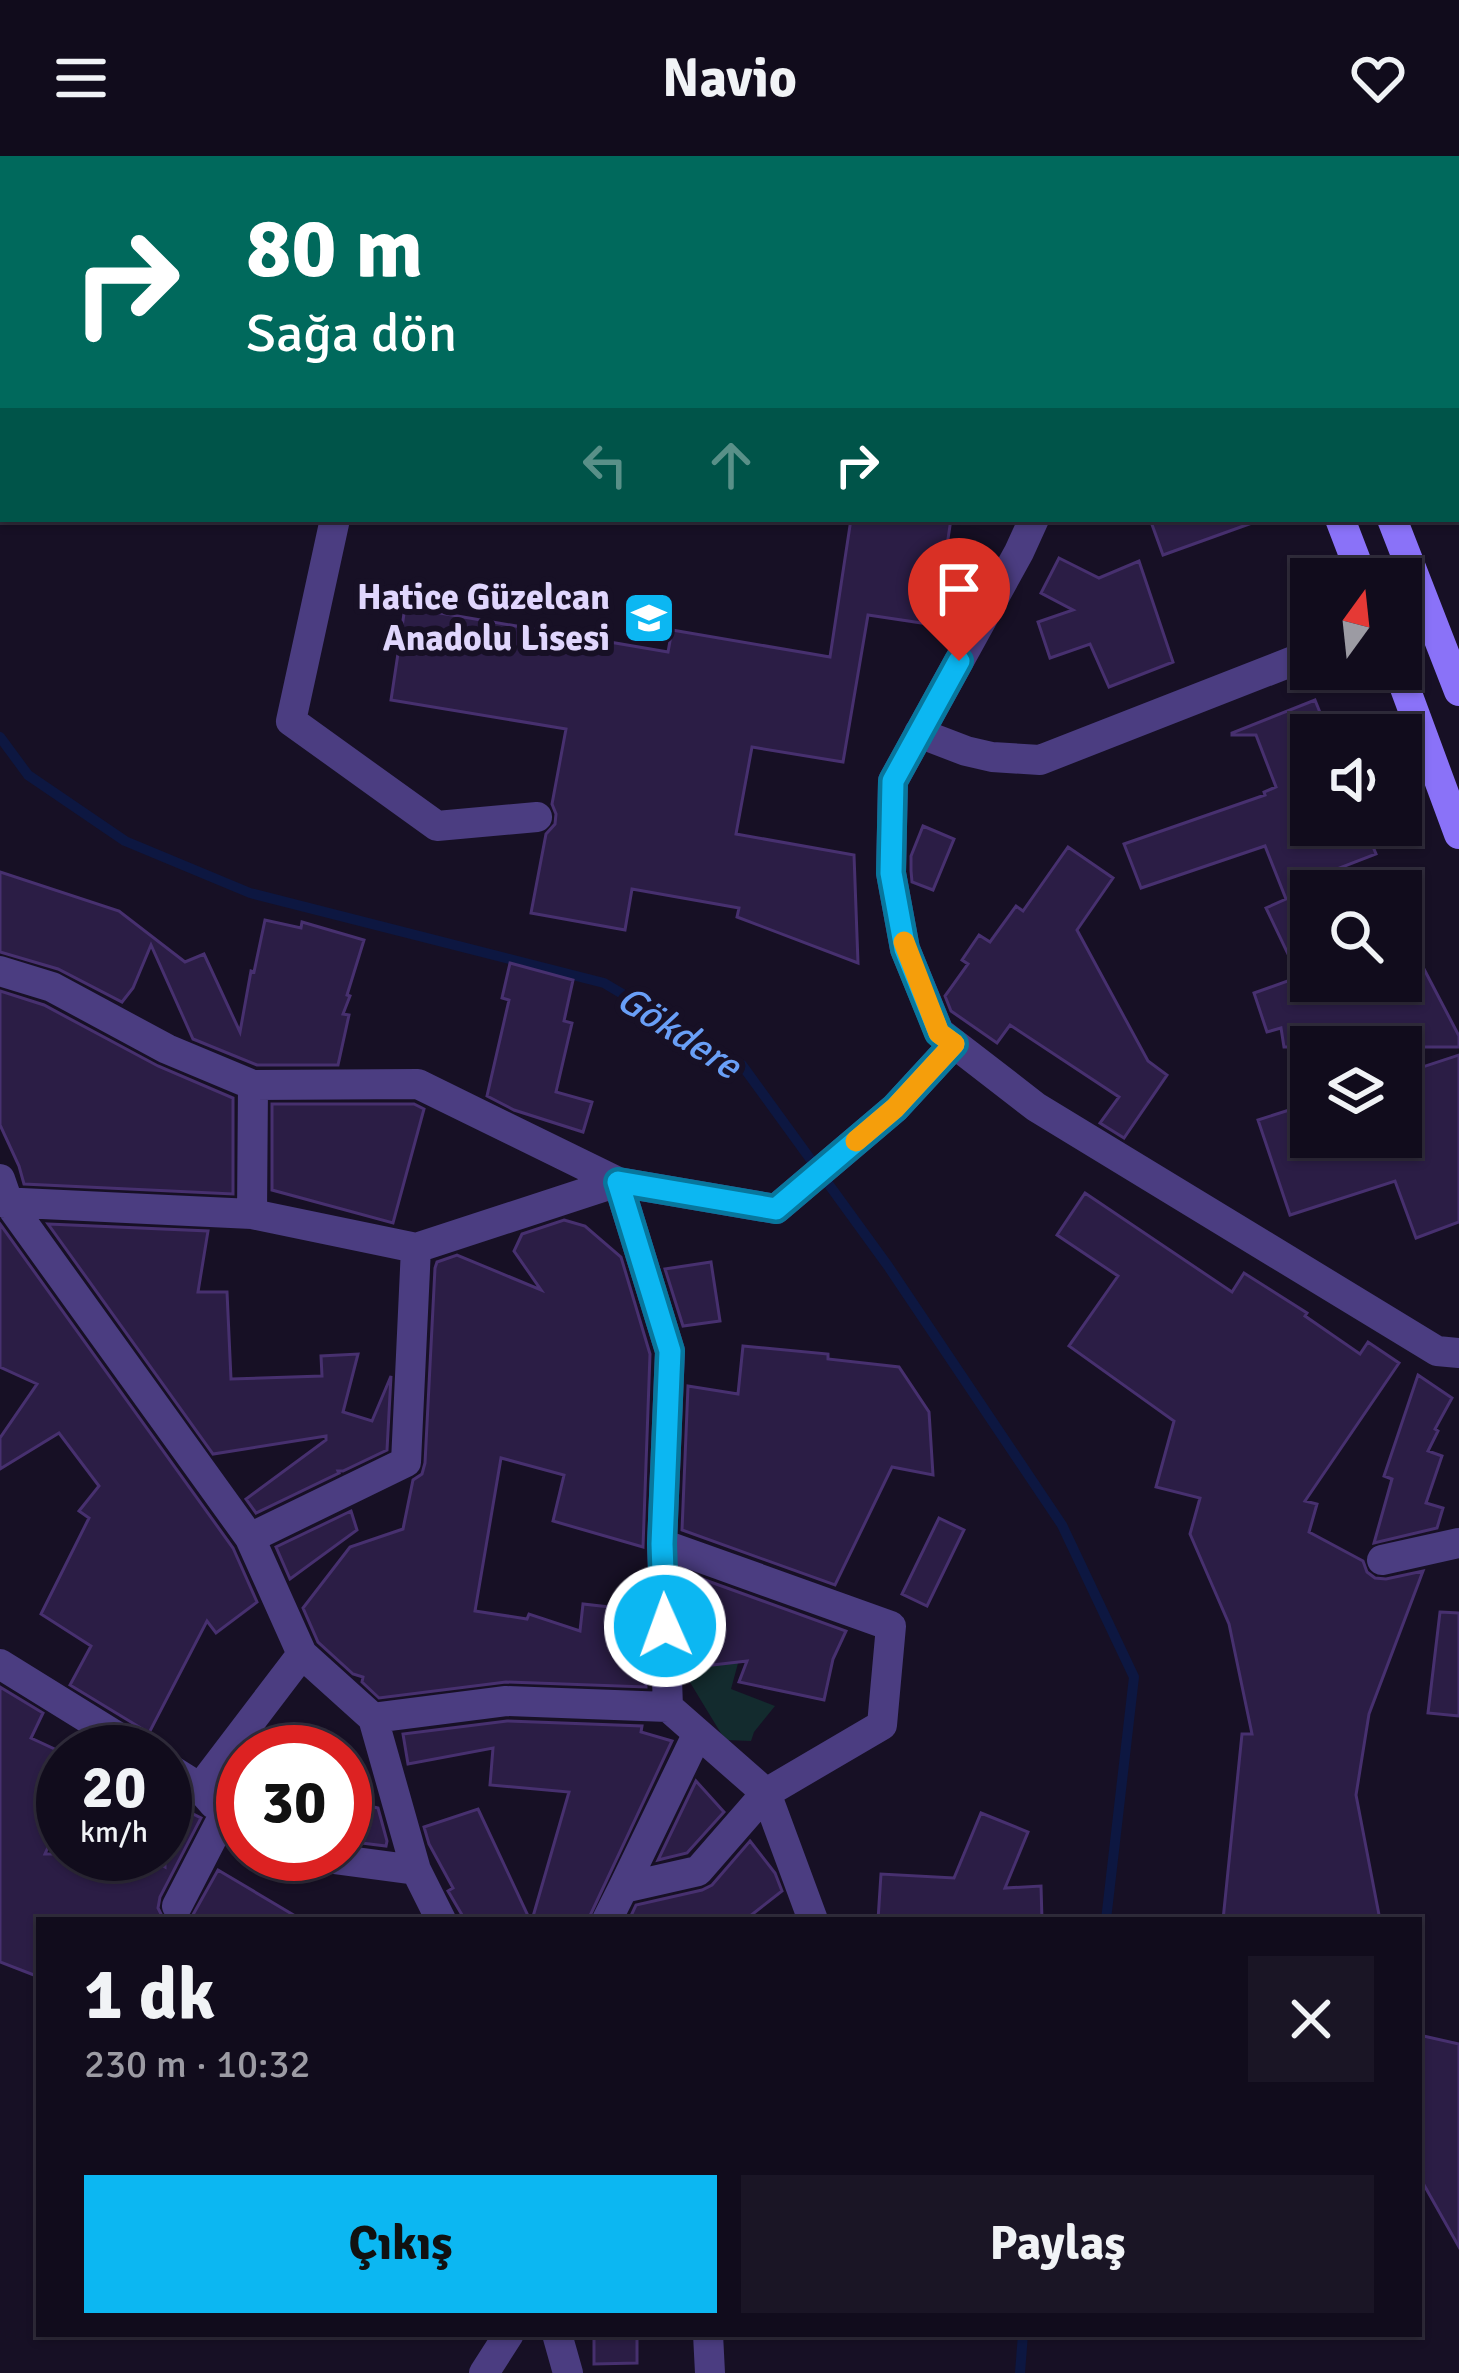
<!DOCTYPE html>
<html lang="tr">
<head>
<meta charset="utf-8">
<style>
	body { margin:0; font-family:Signika,sans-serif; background:#1a1525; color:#f1f3f6; height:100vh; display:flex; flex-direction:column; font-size:45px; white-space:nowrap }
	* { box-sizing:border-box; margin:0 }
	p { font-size:39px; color:#9c9ba3 }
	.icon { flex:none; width:66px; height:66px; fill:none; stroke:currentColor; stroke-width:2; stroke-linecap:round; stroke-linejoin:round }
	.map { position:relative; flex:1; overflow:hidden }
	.side { position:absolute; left:36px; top:1761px; width:1386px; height:420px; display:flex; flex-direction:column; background:#110c1c; border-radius:0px; box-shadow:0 3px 9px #0004,0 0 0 3px #302c3b }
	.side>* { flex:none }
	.banner { position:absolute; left:0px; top:0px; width:1461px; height:366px; box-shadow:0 3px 9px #0004,0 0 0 3px #302c3b; background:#00695c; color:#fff; overflow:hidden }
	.needle { width:78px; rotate:15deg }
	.fabs { position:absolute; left:1290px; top:402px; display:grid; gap:24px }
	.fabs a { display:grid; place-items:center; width:132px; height:132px; border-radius:0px; background:#110c1c; box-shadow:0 3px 9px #0004,0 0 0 3px #302c3b; font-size:60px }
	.speed { position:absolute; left:36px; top:1569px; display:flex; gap:24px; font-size:60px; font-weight:700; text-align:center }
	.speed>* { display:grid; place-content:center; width:156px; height:156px; border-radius:50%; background:#110c1c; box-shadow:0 3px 9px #0004,0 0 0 3px #302c3b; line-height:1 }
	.speed small { font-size:30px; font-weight:400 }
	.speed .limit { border:18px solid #d22; background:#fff; color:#111 }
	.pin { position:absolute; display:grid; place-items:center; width:102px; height:102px; color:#fff; margin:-123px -51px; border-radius:50% 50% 50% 0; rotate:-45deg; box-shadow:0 0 12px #0007 }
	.pin .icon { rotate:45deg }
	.me { position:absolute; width:132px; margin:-66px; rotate:358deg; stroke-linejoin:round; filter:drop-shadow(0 0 9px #0008) }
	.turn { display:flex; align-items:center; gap:42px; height:252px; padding:0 48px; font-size:54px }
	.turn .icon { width:156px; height:156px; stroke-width:2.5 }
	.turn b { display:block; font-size:84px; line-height:102px }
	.lanes { display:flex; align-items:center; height:114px; padding:0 48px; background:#0003; justify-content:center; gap:60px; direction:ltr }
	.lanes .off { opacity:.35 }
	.round { display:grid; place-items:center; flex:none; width:126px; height:126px; border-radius:0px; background:#1a1525 }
	.headline { display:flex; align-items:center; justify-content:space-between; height:204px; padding:0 48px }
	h1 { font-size:72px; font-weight:700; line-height:90px }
	.primary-button { display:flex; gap:24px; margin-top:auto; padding:24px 48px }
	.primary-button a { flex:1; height:138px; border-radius:0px; background:#0cb7f2; color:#111; font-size:48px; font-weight:700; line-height:138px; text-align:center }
	.primary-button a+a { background:#1a1525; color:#f1f3f6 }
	header { display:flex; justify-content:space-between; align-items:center; height:156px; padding:0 48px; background:#110c1c; font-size:54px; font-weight:700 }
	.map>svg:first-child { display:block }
	.green { fill:#132b2e }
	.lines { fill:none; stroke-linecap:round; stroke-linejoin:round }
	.stream { stroke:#0d1741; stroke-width:10 }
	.building { fill:#2b1d45; stroke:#47306f; stroke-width:3 }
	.minor { stroke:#4b3d81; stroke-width:30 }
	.tertiary { stroke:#4b3d81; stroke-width:30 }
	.secondary { stroke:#8a72f8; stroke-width:30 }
	.route-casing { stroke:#08779d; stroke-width:30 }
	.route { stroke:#0cb7f2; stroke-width:21 }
	.slow { stroke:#f59e0b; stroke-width:21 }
	.labels { text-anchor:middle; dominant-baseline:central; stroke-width:12; stroke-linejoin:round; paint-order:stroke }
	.poi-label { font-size:36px; font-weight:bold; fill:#e0d6fd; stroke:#171025; text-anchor:end }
	.water-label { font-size:39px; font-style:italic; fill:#699ff7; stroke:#171025 }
</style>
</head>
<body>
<header><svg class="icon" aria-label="menu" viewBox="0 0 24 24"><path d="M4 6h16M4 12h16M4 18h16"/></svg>Navio<svg class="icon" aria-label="heart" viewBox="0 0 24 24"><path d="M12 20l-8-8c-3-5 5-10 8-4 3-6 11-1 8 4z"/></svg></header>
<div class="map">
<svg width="1459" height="2217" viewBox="0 0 1459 2217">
	<rect width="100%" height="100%" fill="#171025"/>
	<path class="green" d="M 710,1468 L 746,1478 L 731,1533 L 775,1550 L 754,1576 L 751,1585 L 725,1584 L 688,1523 L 699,1515 Z"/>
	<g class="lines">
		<path class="stream" d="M 0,581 L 28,619 L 125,685 L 250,737 L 604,827 L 742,909 L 888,1110 L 1062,1369 L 1134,1521 L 1106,1764
			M 1020,2217 L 1023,2178"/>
	</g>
	<path class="building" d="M 851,363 L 951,363 L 935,469 L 868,459 L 843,606 L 752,591 L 736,678 L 854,699 L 858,807 L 737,761 L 739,752 L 632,733 L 625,774 L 531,757 L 546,678 L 555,668 L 556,658 L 552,648 L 566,573 L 391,544 L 405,451 L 668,496 L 672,474 L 830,501 Z
		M 1150,363 L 1251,363 L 1252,367 L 1163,399 Z
		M 1059,402 L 1099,422 L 1139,405 L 1173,506 L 1109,531 L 1090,488 L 1050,502 L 1038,466 L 1073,454 L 1041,437 Z
		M 1315,544 L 1329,579 L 1311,579 L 1311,669 L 1364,669 L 1376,698 L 1311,723 L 1311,825 L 1401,825 L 1401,769 L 1459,880 L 1459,891 L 1284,891 L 1281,872 L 1267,876 L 1254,837 L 1299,821 L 1266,752 L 1286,743 L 1265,690 L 1141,732 L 1124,688 L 1265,639 L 1264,636 L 1276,631 L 1256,579 L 1232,579 L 1232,577 Z
		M 923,670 L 954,683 L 933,734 L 912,726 L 911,715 L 911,700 Z
		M 1068,691 L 1113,722 L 1077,774 L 1148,905 L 1167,919 L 1124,982 L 1100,967 L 1119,941 L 1010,869 L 997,887 L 951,855 L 945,840 L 968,808 L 962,804 L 979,779 L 990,786 L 1016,750 L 1023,755 Z
		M 0,716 L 119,755 L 185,806 L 204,798 L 240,876 L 251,815 L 254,816 L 265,764 L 301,772 L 302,766 L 364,784 L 347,839 L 350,840 L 343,858 L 349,859 L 338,909 L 257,909 L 193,883 L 151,789 L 133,832 L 122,846 L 58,813 L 0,796 Z
		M 510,807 L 573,824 L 564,865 L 572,867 L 556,936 L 592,946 L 583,976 L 514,954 L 487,940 L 509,844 L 502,842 Z
		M 0,835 L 44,849 L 158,910 L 233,942 L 233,1038 L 24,1028 L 19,1010 L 0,969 Z
		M 1459,899 L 1459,1066 L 1416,1082 L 1395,1025 L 1290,1059 L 1258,964 L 1311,947 L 1311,981 L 1401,981 L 1401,918 Z
		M 272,948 L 414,948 L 424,953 L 393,1067 L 272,1034 Z
		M 1085,1037 L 1232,1136 L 1244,1117 L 1307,1157 L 1305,1160 L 1360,1198 L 1368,1186 L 1399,1207 L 1305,1345 L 1317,1348 L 1309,1376 L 1363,1405 L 1367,1416 L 1375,1422 L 1386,1423 L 1423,1415 L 1369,1558 L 1356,1639 L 1380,1764 L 1223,1764 L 1242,1578 L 1252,1578 L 1229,1468 L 1190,1378 L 1200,1342 L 1156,1331 L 1174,1265 L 1069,1190 L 1118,1120 L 1057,1079 Z
		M 564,1064 L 585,1070 L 621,1101 L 650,1198 L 643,1391 L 553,1365 L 564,1319 L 501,1302 L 475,1455 L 527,1463 L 529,1458 L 580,1475 L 583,1448 L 645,1455 L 646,1531 L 506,1526 L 379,1542 L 362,1526 L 363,1521 L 353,1518 L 318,1486 L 303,1452 L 350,1391 L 403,1373 L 413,1324 L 422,1318 L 425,1307 L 435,1112 L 437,1106 L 457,1099 L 541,1134 L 514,1095 L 522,1078 Z
		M 0,1068 L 233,1392 L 257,1446 L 216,1477 L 207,1465 L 149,1577 L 70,1529 L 91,1490 L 41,1458 L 89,1362 L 79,1355 L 99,1330 L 59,1277 L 0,1313 L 0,1282 L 37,1228 L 0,1211 Z
		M 48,1068 L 208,1075 L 198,1136 L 227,1136 L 231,1223 L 322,1220 L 321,1200 L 358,1198 L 343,1256 L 372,1265 L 391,1220 L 387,1294 L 343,1315 L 338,1315 L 339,1317 L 256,1357 L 246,1343 L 326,1284 L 326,1280 L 213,1298 Z
		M 711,1106 L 720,1165 L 683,1170 L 665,1113 Z
		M 743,1190 L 828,1198 L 828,1203 L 899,1211 L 929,1256 L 933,1319 L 892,1311 L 835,1429 L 682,1374 L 688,1230 L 738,1238 Z
		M 1418,1219 L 1452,1242 L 1435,1273 L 1438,1275 L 1428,1295 L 1442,1300 L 1426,1347 L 1443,1352 L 1437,1372 L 1374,1387 L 1392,1323 L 1384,1320 Z
		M 351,1355 L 357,1374 L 290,1423 L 276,1391 Z
		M 939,1362 L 964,1374 L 927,1450 L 902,1438 Z
		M 683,1416 L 846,1475 L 833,1503 L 824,1544 L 739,1526 L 747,1505 L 686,1512 Z
		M 1440,1456 L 1459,1457 L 1459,1560 L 1428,1557 Z
		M 0,1531 L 43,1557 L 31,1582 L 63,1597 L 63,1658 L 45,1698 L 84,1698 L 103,1711 L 113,1698 L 142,1698 L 165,1711 L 165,1644 L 201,1662 L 160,1741 L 158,1752 L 164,1764 L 39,1764 L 39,1821 L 0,1806 Z
		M 507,1565 L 642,1570 L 641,1576 L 672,1585 L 588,1764 L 532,1764 L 569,1636 L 490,1629 L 493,1592 L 408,1608 L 403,1578 Z
		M 696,1625 L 724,1656 L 687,1697 L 658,1704 Z
		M 345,1644 L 378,1652 L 387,1685 L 386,1690 L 345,1685 Z
		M 478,1653 L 530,1764 L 465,1764 L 448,1735 L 453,1732 L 429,1688 L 424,1671 Z
		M 981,1657 L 1028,1676 L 1005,1732 L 1041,1730 L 1042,1764 L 878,1764 L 881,1718 L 954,1722 Z
		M 750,1685 L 775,1717 L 782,1735 L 745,1764 L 629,1764 L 636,1749 L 702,1734 L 712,1729 Z
		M 218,1714 L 302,1764 L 190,1764 Z
		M 1419,1879 L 1459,1888 L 1459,2091 L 1419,2020 Z
		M 594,2178 L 637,2178 L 637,2207 L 594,2208 Z"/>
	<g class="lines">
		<path class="minor" d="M 21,3 L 22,0
			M 404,3 L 405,0
			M 762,3 L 762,0
			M 0,37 L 3,35
			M 0,141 L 3,142
			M 0,208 L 3,201
			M 335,363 L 291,565 L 437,670 L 537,661
			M 919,577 L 966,595 L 992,601 L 1040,604 L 1311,498
			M 0,815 L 52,831 L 167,893 L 253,929 L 418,928 L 618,1026 L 670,1195 L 662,1388 L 668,1551 L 766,1637 L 813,1764
			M 0,1023 L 8,1046 L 250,1382 L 302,1498 L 373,1562 L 416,1714 L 441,1764
			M 0,1046 L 252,1058 L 416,1092 L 618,1026 L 776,1053 L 895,952 L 954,888
			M 252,1058 L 253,929
			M 250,1382 L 406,1306 L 416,1092
			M 1382,1404 L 1459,1387
			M 0,1508 L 142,1596
			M 373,1562 L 506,1545 L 668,1551
			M 165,1610 L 200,1632 L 214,1648
			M 200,1632 L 302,1498
			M 317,1698 L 326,1702 L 416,1714
			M 623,1732 L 697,1579
			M 177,1750 L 224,1659
			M 607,1764 L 623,1732 L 698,1715 L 766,1637 L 882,1569 L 891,1470 L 662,1388
			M 557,2178 L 568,2217
			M 708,2178 L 710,2217
			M 484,2217 L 509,2178"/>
		<path class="tertiary" d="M 1202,3 L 1204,0
			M 1034,363 L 1019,396 L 893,625 L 891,717 L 905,793 L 939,876 L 1036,951 L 1437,1195 L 1459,1197"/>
		<path class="secondary" d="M 1219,0 L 1220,3
			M 1276,0 L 1277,3
			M 1340,363 L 1363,423
			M 1392,363 L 1459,535
			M 1398,513 L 1459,678"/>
	</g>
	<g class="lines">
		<g class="route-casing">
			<path id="route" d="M 665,1470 L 662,1388 L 670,1195 L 618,1026 L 776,1053 L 895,952 L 954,888 L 939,877 L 905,793 L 891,717 L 893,625 L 959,505"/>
		</g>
		<use href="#route" class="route"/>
		<path class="slow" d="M 856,985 L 895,952 L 954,888 L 939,877 L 904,786"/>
	</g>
	<defs>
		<g id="school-square" transform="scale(2.7)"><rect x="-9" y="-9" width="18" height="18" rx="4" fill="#0cb7f2" stroke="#171025"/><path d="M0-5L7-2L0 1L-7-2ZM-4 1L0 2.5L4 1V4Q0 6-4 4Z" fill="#fff"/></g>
	</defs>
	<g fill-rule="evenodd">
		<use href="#school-square" x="649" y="462"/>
	</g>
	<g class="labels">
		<g class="poi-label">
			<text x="610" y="441">Hatice Güzelcan<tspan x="610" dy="41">Anadolu Lisesi</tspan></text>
		</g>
		<g class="water-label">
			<text transform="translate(679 876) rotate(33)">Gökdere</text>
		</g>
	</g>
</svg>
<div class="fabs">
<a><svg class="needle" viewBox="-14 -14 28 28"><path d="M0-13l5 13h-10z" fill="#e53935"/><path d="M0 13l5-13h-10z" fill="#9c9ba3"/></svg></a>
<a><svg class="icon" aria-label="sound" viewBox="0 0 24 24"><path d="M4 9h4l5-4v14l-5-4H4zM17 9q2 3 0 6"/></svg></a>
<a><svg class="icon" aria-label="search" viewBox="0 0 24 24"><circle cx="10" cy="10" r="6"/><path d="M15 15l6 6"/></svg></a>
<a><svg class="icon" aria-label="layers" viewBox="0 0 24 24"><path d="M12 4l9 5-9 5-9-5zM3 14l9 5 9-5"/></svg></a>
</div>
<div class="speed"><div>20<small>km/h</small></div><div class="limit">30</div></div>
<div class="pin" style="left:959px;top:505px;background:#d93025"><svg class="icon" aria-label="arrive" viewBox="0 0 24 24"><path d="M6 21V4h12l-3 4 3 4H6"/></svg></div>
<svg class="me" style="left:665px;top:1470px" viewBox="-20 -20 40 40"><circle r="17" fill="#0cb7f2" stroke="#fff" stroke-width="3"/><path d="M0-11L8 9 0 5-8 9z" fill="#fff"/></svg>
<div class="banner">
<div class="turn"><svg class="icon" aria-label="right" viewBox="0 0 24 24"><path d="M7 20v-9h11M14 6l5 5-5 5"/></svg><div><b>80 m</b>Sağa dön</div></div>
<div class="lanes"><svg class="icon off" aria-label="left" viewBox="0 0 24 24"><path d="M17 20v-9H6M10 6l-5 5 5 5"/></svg><svg class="icon off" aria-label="ahead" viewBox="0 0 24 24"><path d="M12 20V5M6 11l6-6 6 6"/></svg><svg class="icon" aria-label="right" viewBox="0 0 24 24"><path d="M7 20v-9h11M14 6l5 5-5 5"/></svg></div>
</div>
<section class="side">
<div class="headline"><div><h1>1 dk</h1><p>230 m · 10:32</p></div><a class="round"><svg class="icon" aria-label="close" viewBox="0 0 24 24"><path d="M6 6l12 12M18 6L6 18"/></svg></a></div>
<div class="primary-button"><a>Çıkış</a><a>Paylaş</a></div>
</section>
</div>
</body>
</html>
